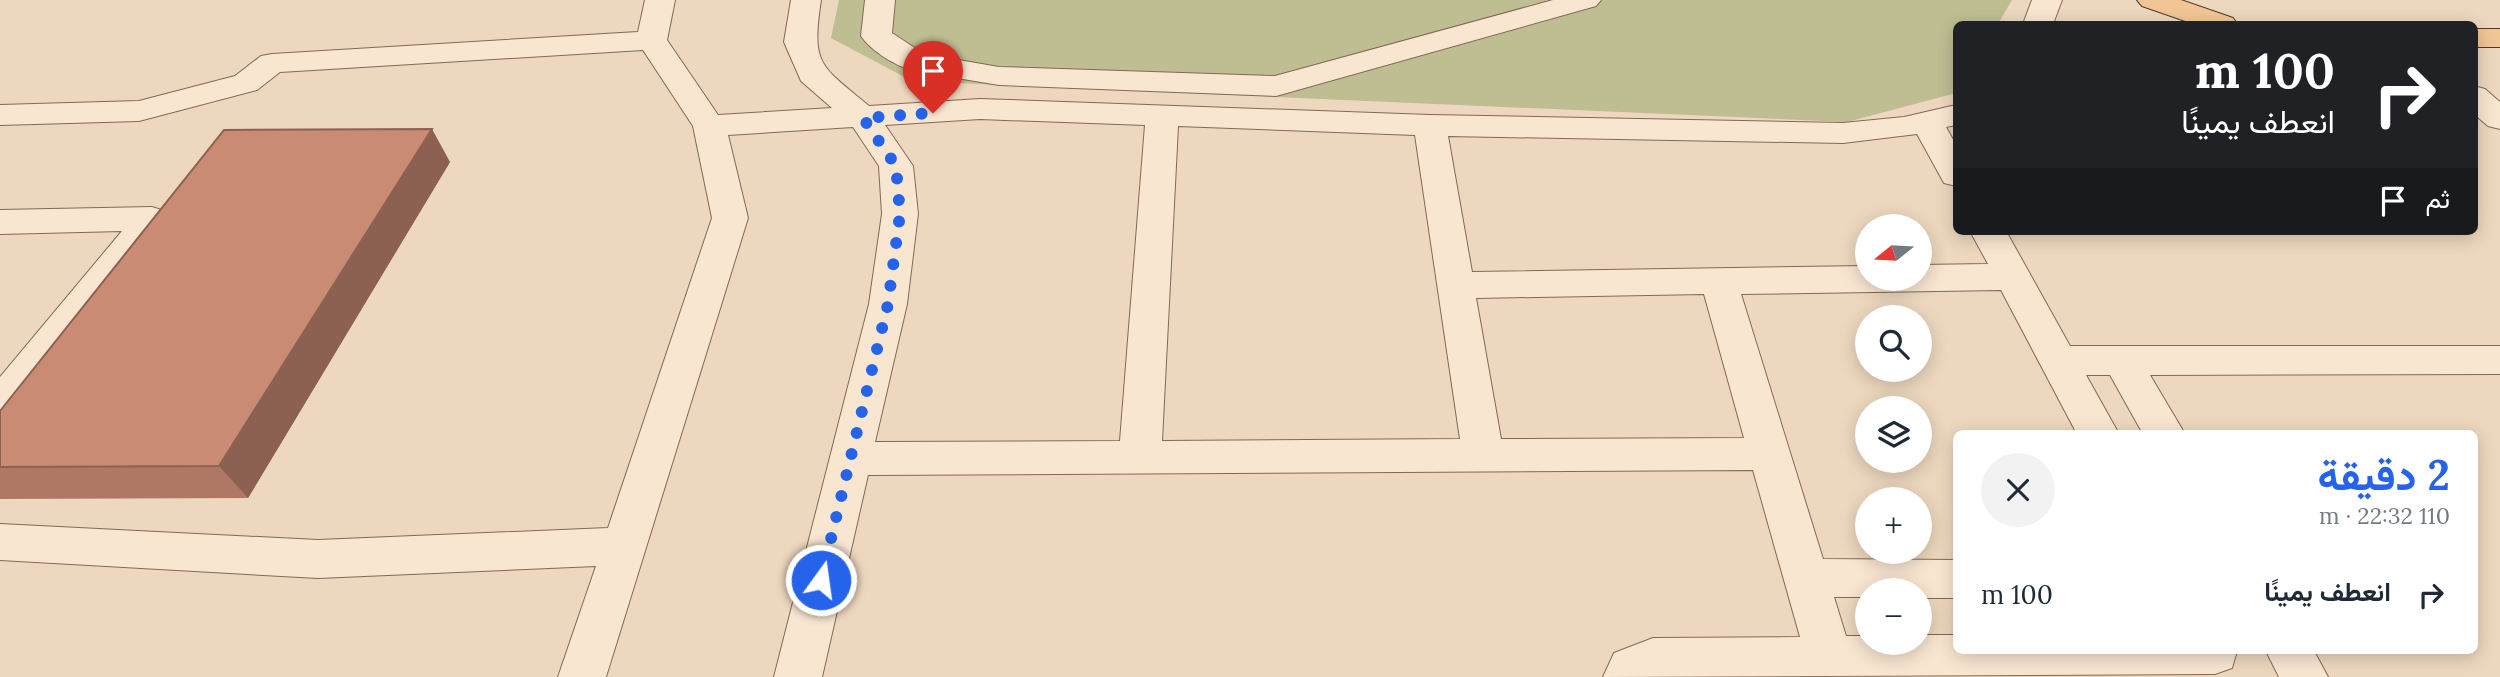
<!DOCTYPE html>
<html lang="ar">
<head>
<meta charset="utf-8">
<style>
	body { margin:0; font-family:Lora,Vazirmatn,serif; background:#f2f2f3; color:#1f2937; direction:rtl; height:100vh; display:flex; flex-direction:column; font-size:26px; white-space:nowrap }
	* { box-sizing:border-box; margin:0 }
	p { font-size:23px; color:#747a83 }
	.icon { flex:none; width:38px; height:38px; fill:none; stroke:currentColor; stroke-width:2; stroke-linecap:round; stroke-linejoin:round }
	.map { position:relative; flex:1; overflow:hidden; direction:ltr }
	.sheet { position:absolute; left:1953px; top:430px; width:525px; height:224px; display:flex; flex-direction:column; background:#fff; border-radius:10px; box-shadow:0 4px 18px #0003; direction:rtl }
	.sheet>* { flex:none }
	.hud { position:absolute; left:1953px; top:21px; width:525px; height:214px; border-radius:10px; box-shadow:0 4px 18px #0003; direction:rtl; background:#202124; color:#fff; overflow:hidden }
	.needle { width:46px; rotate:252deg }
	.tools { position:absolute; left:1855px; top:214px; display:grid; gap:14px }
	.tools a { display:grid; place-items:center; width:77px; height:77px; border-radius:50%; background:#fff; box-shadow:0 4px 18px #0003; font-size:35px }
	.pin { position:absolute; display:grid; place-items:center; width:60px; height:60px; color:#fff; margin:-72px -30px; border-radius:50% 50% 50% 0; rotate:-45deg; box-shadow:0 0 7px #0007 }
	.pin .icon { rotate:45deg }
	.me { position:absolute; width:77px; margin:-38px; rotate:14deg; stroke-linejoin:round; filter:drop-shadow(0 0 5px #0008) }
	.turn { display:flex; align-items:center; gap:24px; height:147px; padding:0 28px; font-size:32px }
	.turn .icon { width:91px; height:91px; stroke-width:2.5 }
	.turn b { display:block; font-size:49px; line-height:60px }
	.then { display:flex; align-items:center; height:66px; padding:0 28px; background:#0003; gap:14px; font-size:26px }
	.round { display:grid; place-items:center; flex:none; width:74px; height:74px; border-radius:37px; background:#f2f2f3 }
	.head { display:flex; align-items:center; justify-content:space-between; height:119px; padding:0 28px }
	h1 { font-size:42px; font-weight:700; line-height:52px; color:#2563eb }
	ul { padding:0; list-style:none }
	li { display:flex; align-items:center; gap:21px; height:91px; padding:0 28px }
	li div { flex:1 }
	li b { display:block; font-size:26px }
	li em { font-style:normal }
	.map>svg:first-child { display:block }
	.cemetery { fill:#bfbd92 }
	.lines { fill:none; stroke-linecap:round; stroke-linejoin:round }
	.minor-casing { stroke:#846857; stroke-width:2 }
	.major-casing { stroke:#52382c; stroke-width:2 }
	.minor { fill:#f8e6d1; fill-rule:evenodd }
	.major { fill:#f0c695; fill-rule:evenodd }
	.wall { fill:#ae7864 }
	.shaded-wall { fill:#8d6151 }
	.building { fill:#ca8b74; stroke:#8d6151; stroke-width:2 }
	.route { stroke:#2563eb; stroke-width:12; stroke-dasharray:0 21.6 }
</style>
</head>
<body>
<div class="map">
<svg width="2500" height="677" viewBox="0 0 2500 677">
	<rect width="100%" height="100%" fill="#edd7be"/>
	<path class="cemetery" d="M 839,0 L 2012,0 L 1998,24 L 1956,24 L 1956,93 L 1847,122 L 912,81 L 831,38 Z"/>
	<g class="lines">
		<g class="minor-casing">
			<path id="minor" d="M 645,0 L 675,0 L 667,40 L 718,115 L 832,108 L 801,81 L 784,42 L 791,0 L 821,0 C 811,66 820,65 869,106 L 980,99 L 1430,115 L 1843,123 L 1904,117 L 1956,105 L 1956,125 L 1946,127 L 1956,145 L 1956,186 L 1944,183 L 1917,134 L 1843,143 L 1448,136 L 1472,272 L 1867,266 L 1867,278 L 1920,278 L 1920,265 L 1988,264 L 1970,231 L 2006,231 L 2070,346 L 2500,346 L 2500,374 L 2150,375 L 2185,434 L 2143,434 L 2110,375 L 2086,375 L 2119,434 L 2077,434 L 2001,290 L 1741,294 L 1823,559 L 1956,560 L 1956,598 L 1920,598 L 1920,590 L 1867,590 L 1867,597 L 1834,597 L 1846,636 L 1867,636 L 1867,642 L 1920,642 L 1920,635 L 1956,635 L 1956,651 L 2237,651 L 2232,668 L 2215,674 L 1603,677 L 1614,653 L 1653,638 L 1800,637 L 1753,470 L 868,475 L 822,677 L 774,677 L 869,304 L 882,214 L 879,166 L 853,127 L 728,135 L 748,218 L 606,677 L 558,677 L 596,566 L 318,578 L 0,560 L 0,524 L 318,540 L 608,528 L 712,218 L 693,126 L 643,50 L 280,72 L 257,90 L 139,121 L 0,125 L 0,105 L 139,101 L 235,76 L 261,56 L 272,54 L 638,32 ZM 980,119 L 1145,125 L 1120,441 L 875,442 L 907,304 L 918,214 L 913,166 L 885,125 ZM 1178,126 L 1415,135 L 1460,439 L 1162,441 ZM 1704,294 L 1744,438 L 1501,439 L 1476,298 Z
				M 865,0 L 895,0 L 892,33 L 924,54 L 999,67 L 1275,76 L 1553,0 L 1601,0 L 1596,6 L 1276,96 L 999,85 L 915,71 C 897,67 871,51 861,36 Z
				M 2032,0 L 2062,0 L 2053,24 L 2023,24 Z
				M 2474,86 L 2485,89 L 2500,102 L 2500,129 L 2488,126 L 2474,114 Z
				M 152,207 L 165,211 L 170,219 L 165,227 L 14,416 L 0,420 L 0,377 L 122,231 L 0,234 L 0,210 Z
				M 2266,651 L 2314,651 L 2328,677 L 2279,677 Z"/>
		</g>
		<g class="major-casing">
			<path id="major" d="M 2137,0 L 2181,0 L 2233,18 L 2237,24 L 2194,24 L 2142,6 Z
				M 2474,29 L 2500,29 L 2500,47 L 2474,47 Z"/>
		</g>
		<use href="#minor" class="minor"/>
		<use href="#major" class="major"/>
	</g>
	<path class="wall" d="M 450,162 L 248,498 L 0,499 L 0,411 Z"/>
	<path class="shaded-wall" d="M 432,129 L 450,162 L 248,498 L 219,466 Z"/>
	<path class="building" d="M 432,129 L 219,466 L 0,467 L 0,411 L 224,130 Z"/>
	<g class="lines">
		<path class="route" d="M 821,580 L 888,304 L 900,214 L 896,166 L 863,118 L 933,113"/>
	</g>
</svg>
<div class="tools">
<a><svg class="needle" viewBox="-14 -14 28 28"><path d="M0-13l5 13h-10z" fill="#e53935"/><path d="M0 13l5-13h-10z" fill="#747a83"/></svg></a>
<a><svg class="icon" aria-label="search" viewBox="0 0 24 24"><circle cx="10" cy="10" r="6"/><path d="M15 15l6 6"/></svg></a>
<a><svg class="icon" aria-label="layers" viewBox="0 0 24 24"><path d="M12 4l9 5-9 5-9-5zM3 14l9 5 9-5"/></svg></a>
<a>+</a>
<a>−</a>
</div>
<div class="pin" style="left:933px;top:113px;background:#d93025"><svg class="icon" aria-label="arrive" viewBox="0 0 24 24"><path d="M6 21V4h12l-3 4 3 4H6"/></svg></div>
<svg class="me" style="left:821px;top:580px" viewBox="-20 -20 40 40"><circle r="17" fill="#2563eb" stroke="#fff" stroke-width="3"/><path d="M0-11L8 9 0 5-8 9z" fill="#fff"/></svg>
<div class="hud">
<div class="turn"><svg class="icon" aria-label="right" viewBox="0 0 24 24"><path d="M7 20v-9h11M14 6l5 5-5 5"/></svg><div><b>100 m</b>انعطف يمينًا</div></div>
<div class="then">ثم<svg class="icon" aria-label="arrive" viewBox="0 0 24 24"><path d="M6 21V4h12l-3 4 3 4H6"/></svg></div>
</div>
<section class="sheet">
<div class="head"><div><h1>2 دقيقة</h1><p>110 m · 22:32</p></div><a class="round"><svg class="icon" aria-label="close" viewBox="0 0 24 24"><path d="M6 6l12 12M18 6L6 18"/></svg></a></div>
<ul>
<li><svg class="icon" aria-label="right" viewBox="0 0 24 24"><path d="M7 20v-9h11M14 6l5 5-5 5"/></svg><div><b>انعطف يمينًا</b></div><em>100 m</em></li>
</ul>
</section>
</div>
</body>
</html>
